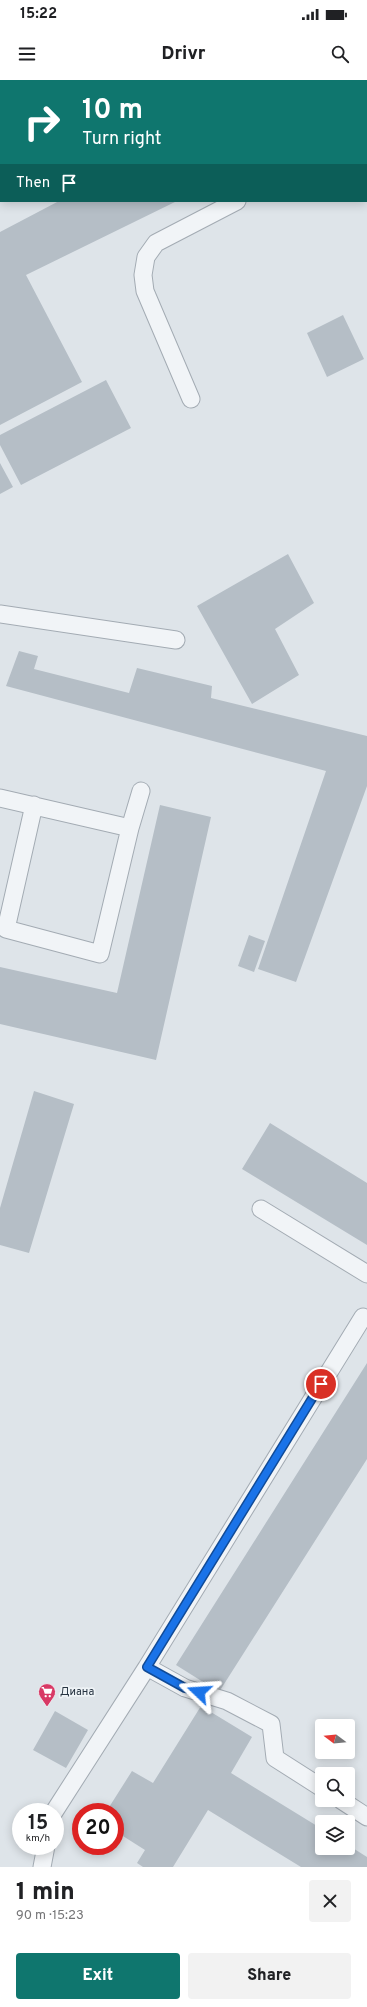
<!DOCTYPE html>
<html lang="en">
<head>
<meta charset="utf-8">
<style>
	body { margin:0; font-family:Overpass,sans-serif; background:#f2f2f2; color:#202124; height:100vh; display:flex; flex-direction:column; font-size:15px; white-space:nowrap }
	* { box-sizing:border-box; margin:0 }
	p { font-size:13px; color:#757577 }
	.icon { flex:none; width:22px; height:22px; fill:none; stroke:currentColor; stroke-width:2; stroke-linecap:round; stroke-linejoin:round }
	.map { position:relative; height:1787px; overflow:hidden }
	.panel { display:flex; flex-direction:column; background:#fff; flex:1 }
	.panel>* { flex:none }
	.guide { position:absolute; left:0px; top:0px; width:367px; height:122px; box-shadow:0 2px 10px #0003; background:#0f766e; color:#fff; overflow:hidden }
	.needle { width:26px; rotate:286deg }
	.fabs { position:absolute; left:315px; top:1639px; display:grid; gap:8px }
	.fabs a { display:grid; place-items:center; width:40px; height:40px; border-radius:4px; background:#fff; box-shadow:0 2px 10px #0003; font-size:20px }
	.speed { position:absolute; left:12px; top:1723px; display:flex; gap:8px; font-size:20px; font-weight:700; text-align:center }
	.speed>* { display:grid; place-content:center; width:52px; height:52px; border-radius:50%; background:#fff; box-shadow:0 2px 10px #0003; line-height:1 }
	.speed small { font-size:10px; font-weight:400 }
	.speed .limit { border:6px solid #d22; background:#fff; color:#111 }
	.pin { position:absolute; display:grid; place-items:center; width:34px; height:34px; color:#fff; margin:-17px; border:2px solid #fff; border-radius:50%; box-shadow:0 1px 4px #0007 }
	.me { position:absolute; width:44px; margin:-22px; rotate:290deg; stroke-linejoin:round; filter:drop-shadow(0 0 3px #0008) }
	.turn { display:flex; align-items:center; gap:14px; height:84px; padding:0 16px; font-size:18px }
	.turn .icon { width:52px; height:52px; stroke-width:2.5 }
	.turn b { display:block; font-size:28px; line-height:34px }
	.then { display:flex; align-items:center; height:38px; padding:0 16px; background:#0003; gap:8px; font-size:15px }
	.round { display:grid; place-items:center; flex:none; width:42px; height:42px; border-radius:4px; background:#f2f2f2 }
	.summary { display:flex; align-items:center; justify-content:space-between; height:68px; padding:0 16px }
	h1 { font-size:24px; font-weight:800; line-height:30px }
	.cta { display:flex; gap:8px; margin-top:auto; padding:8px 16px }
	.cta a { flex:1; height:46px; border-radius:4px; background:#0f766e; color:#fff; font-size:16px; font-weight:800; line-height:46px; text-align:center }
	.cta a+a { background:#f2f2f2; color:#202124 }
	.status { display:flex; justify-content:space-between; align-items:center; height:28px; padding:0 20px; background:#fff; direction:ltr }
	.status svg { height:11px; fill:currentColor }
	header { display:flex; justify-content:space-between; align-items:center; height:52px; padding:0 16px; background:#fff; font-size:18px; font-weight:800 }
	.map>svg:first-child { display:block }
	.building { fill:#b5bec6 }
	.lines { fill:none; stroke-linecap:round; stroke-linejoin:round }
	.lane-casing { stroke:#a3abb3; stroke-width:19 }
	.street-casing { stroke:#a3abb3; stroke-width:24 }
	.lane { stroke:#f1f4f7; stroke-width:17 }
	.street { stroke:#f1f4f7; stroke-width:22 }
	.route-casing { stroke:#114b97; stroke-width:10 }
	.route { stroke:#1a73e8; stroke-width:7 }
	.labels { text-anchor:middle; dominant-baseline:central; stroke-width:3.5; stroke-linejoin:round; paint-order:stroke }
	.poi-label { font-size:11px; fill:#263341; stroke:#eef3f6; text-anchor:start }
</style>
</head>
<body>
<div class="status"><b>15:22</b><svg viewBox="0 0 49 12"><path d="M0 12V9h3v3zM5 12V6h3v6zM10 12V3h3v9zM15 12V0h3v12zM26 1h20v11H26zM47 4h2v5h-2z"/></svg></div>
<header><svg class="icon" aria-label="menu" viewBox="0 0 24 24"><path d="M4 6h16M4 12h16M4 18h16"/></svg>Drivr<svg class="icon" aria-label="search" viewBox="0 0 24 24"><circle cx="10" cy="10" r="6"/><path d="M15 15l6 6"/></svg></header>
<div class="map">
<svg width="367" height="1787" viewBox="0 0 367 1787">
	<rect width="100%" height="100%" fill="#dee4e9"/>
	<path class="building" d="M 59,121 L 177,121 L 26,195 L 82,302 L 0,345 L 0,152 Z
		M 343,235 L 364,279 L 327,297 L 307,253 Z
		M 106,300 L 131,348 L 21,405 L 0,365 L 0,355 Z
		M 0,383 L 13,407 L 0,414 Z
		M 288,474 L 314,523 L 275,549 L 299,595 L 252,624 L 197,526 Z
		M 19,571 L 38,576 L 34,589 L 129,613 L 137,588 L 212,606 L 211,618 L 367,656 L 367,706 L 296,902 L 258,889 L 326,691 L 6,606 Z
		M 160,725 L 211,737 L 156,980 L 0,944 L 0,887 L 117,913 Z
		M 249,855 L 265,861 L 254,892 L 238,886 Z
		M 34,1011 L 74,1024 L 29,1173 L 0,1165 L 0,1128 Z
		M 270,1043 L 367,1103 L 367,1165 L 242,1089 Z
		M 367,1283 L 367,1379 L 219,1612 L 176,1585 Z
		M 201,1626 L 252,1657 L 231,1693 L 322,1749 L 322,1768 L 348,1768 L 348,1765 L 367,1777 L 367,1787 L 301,1787 L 208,1730 L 173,1787 L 143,1787 L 137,1783 L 145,1770 L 115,1751 L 115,1732 L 106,1732 L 132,1691 L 153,1703 Z
		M 55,1631 L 88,1650 L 66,1688 L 33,1670 Z"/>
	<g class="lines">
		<g class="lane-casing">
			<path id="lane" d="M 366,54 L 367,54
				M 191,319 L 145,211 L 143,195 L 146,177 L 156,163 L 237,121
				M 0,534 L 176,560
				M 0,718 L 130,748 L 100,874 L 6,849 L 34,725
				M 130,748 L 141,711
				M 261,1129 L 367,1194
				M 322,1708 L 275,1678 L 271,1644 L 227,1621 L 185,1608 L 147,1587 L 363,1237
				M 341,1720 L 367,1737
				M 54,1732 L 147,1587
				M 42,1787 L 46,1766"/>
		</g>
		<g class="street-casing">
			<path id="street" d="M 207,1 L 209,0
				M 0,98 L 1,97"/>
		</g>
		<use href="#lane" class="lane"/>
		<use href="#street" class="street"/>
	</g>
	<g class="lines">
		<g class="route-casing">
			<path id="route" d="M 199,1612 L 185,1608 L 147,1587 L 321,1304"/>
		</g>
		<use href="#route" class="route"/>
	</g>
	<defs>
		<g id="supermarket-pin" transform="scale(0.9)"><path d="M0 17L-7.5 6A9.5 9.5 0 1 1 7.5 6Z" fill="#d83965" stroke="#eef3f6"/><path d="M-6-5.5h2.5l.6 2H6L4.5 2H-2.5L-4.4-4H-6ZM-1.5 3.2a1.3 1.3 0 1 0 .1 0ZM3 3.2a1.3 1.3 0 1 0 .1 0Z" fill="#fff"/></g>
	</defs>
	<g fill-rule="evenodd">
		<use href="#supermarket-pin" x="47" y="1612"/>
	</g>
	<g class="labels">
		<g class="poi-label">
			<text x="60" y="1612">Диана</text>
		</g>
	</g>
</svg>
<div class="fabs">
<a><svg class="needle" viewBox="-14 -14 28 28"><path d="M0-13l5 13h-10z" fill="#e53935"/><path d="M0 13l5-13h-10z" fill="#757577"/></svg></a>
<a><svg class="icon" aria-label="search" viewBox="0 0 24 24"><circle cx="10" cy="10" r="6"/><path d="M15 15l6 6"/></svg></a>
<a><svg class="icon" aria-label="layers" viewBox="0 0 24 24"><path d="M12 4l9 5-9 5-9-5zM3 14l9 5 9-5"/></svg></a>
</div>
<div class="speed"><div>15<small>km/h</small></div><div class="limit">20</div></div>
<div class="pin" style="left:321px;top:1304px;background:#d93025"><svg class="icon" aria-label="arrive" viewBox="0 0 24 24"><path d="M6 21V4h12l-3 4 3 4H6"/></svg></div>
<svg class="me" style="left:199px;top:1612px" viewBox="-20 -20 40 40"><path d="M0-17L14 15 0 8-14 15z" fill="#1a73e8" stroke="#fff" stroke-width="4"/></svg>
<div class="guide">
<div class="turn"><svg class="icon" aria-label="right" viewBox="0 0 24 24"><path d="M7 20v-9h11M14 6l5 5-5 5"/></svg><div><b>10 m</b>Turn right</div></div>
<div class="then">Then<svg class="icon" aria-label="arrive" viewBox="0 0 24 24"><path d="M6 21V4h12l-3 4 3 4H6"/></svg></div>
</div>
</div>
<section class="panel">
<div class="summary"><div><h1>1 min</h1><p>90 m · 15:23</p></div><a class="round"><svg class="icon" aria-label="close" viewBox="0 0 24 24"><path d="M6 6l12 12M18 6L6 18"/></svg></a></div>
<div class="cta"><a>Exit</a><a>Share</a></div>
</section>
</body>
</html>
